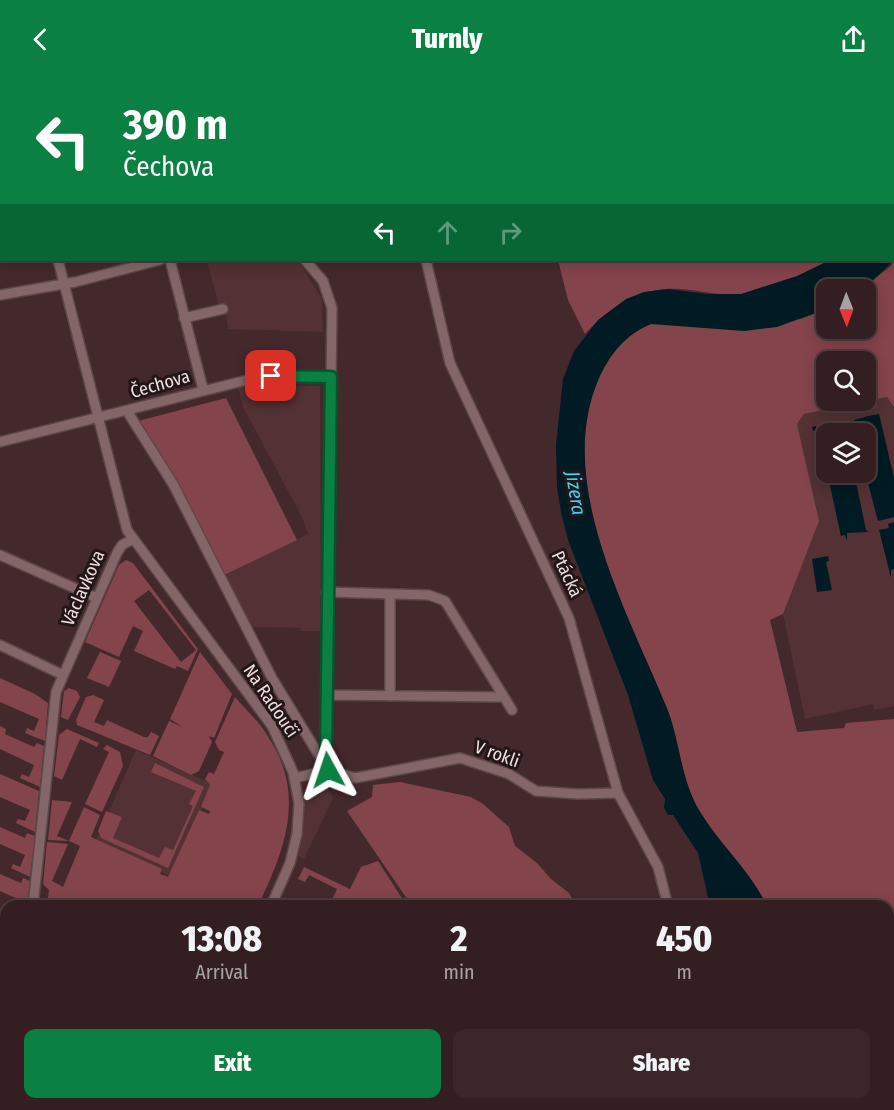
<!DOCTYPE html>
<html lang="en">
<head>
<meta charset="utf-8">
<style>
	body { margin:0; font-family:"Fira Sans Condensed",sans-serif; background:#3b272a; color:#f1f3f6; height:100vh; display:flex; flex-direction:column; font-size:22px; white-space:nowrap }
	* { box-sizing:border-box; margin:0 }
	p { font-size:20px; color:#a9a2a5 }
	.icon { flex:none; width:33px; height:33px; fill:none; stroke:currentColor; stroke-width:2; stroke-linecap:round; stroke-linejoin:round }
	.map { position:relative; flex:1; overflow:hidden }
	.sheet { position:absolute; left:0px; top:822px; width:894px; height:210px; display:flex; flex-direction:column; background:#331f21; border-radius:18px 18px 0 0; box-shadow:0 3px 15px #0003,0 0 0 2px #4e3d3f }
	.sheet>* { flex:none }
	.banner { position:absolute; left:0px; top:0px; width:894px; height:183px; box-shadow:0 3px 15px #0003,0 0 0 2px #4e3d3f; background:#0b8043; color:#fff; overflow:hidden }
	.needle { width:39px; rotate:179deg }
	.tools { position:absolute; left:816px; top:201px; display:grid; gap:12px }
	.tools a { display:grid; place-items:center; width:60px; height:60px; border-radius:12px; background:#331f21; box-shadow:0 3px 15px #0003,0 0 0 2px #4e3d3f; font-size:30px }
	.pin { position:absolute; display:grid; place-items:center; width:51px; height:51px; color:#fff; margin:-26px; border-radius:12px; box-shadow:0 3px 9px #0006 }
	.me { position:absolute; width:66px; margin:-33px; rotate:355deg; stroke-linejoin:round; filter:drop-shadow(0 0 4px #0008) }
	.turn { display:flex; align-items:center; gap:21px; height:126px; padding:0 24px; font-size:27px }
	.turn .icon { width:78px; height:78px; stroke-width:2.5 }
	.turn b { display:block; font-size:42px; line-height:51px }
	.lanes { display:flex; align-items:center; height:57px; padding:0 24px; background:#0003; justify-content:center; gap:30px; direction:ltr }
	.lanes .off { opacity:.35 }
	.eta { display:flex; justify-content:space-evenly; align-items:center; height:102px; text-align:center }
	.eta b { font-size:36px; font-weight:800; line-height:42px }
	.button { display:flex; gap:12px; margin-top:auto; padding:12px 24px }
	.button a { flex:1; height:69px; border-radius:12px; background:#0b8043; color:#fff; font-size:24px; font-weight:800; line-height:69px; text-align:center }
	.button a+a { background:#3b272a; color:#f1f3f6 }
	header { display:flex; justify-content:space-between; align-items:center; height:78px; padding:0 24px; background:#0b8043; color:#fff; font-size:27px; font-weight:800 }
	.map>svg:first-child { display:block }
	.built { fill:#533134; fill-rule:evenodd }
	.green { fill:#84444c; fill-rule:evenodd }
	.water { fill:#001b23 }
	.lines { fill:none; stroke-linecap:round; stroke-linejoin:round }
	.minor-casing { stroke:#5e4749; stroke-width:12 }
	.minor { stroke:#856668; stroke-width:9 }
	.rail-casing { stroke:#a89394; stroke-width:4.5 }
	.rail { stroke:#221617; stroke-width:2; stroke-dasharray:7; stroke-linecap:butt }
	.route-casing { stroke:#07532c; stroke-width:15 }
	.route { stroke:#0b8043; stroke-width:10 }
	.labels { text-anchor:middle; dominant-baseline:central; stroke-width:6; stroke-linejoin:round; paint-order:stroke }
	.street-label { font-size:18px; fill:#f1dfe0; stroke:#221617 }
	.water-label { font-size:20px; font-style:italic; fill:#39d5f8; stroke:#221617 }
</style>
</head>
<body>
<header><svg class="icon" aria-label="back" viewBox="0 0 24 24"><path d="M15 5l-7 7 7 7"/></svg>Turnly<svg class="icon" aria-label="share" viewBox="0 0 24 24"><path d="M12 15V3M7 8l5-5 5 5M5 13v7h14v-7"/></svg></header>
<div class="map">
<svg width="894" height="1032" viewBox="0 0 894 1032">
	<rect width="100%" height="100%" fill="#44292c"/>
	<path class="built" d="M 207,182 L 294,182 L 301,187 L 322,221 L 323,254 L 228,251 L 226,237 L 221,236 Z
		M 244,308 L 320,308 L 321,553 L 301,553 L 300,550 L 249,549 L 222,498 L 308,456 L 302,439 L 243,329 L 238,309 Z
		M 888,319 L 894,331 L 894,628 L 874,632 L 873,626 L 805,641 L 783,536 L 818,443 L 797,346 L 804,336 ZM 826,356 L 866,356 L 866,394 L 826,394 Z
		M 136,672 L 213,706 L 171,799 L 96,762 Z
		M 325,703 L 333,720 L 304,781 L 296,777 L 303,745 L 303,719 L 308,709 Z"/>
	<path class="green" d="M 558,182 L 830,182 C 811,196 765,213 741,216 C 716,219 691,209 667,211 C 633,213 607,232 585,256 L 568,222 Z
		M 894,182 L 894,329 L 887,319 L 804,336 L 797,346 L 819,443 L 783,536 L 770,542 L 797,654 L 844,650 L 846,645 L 894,641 L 894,861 L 890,862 L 890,1032 L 832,1032 L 831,1026 L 888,1026 L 888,828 L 767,828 C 749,792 719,766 699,732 C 681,702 680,665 668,633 C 629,536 553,405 599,300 C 610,276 626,256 651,246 L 801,241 L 826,231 L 826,250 L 866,250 L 866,212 L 861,211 L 891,188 ZM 826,284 L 866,284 L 866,322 L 826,322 Z
		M 226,320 L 297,462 L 222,498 L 138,343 Z
		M 126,482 L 133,485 L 198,571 L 188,593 L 177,588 L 175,591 L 134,573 L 143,553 L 133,548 L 119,579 L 85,564 L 119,487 ZM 149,512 L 196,572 L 181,584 L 134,523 Z
		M 100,574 L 121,583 L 109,609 L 87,600 Z
		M 200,574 L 232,616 L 214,660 L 209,658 L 212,664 L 199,693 L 191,697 L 153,678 L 169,643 L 183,649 L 170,641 Z
		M 0,600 L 35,616 L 48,625 L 45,663 L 25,655 L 27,650 L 34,653 L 39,641 L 0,624 Z
		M 69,610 L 77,613 L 80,619 L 68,642 L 61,639 L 64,613 Z
		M 93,617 L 104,622 L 94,644 L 104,648 L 107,642 L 144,659 L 148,659 L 151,654 L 159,658 L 150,677 L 77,647 L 76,642 L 86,619 Z
		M 235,619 C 244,630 258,642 267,657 C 307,716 285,771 258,828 L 47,828 L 49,812 L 43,806 L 47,764 L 68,766 L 52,803 L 63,809 L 80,768 L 69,763 L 48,762 L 52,722 L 72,724 L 57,758 L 69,763 L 84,729 L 100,737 L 91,759 L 162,791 L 160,796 L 168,799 L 199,732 L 209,736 L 210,733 L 201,729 L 210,707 L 205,701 L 209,694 L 214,696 L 224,674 L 219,672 L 215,664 Z
		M 0,648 L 6,651 L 5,656 L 34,669 L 37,665 L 44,668 L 40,709 L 20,700 L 22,696 L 29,699 L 34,687 L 0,671 Z
		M 67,651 L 99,665 L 97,669 L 80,661 L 62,702 L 54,698 L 59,657 Z
		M 107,667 L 120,674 L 123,688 L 102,734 L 85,726 L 109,674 L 103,671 Z
		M 155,685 L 204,709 L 168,790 L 101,760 L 98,753 L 106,733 L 122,739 L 113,760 L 159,780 L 165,769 L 173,772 L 193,728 L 189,726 L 196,713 L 151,694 Z
		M 0,696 L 39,713 L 35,754 L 16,745 L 18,741 L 25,743 L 30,732 L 0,719 Z
		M 400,704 L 471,719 L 483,726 L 509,749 L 515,768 L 537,785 L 551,801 L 569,815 L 576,828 L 412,828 L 347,733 L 372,719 L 373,707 Z
		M 0,749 L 25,760 L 27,755 L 35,758 L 30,799 L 11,790 L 13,786 L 20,789 L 25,777 L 0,766 Z
		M 378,783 L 407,828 L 329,828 L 337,811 L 309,797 L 305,804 L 298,801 L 304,789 L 350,811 L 361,789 Z
		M 0,796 L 21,805 L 23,800 L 30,803 L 27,828 L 18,828 L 20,822 L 0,813 Z
		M 521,1026 L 682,1026 L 682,1032 L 521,1032 Z"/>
	<path class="water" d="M 893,111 L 894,182 L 866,209 L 861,211 L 826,212 L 826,231 L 777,249 L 744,253 L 651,246 C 626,256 610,276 599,300 C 553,405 629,536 668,633 C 680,665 681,702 699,732 C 719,766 750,792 767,828 L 710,828 L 698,775 L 673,737 L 668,737 L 664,730 L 665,721 L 653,702 L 628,617 L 568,462 L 561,434 L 557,409 L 556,367 L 563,301 L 574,273 L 598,242 L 626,221 L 644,214 L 668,211 L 706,216 L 741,216 L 797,198 L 830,182 L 892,182 Z
		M 882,334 L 868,338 L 879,336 L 894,400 L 894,439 L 878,443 L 867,401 L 863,399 L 867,398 L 866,356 L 857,355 L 854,342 Z
		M 827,345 L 842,345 L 844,355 L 826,356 L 826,394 L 817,352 L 813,353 L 812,349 L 816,348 L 817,351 L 827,348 Z
		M 827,394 L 854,395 L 855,400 L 858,400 L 856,404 L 866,452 L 869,454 L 847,455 L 847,463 L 845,457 L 841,458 Z
		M 894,444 L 894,491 L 891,492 L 891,500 L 879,452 L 889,450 L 888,446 Z
		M 828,478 L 829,483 L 826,484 L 832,512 L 817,514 L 812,481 Z"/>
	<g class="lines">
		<g class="minor-casing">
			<path id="minor" d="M 351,0 L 352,2
				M 390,0 L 390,2
				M 0,25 L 2,25
				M 0,32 L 2,32
				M 0,46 L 2,46
				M 58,182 L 127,452 L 272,648 L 293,694 L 299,725 L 297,756 L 290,785 L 271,828
				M 170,182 L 203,311
				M 305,182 L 323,203 L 332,230 L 326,681 L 329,692
				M 426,182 L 450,285 L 569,540 L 618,715 L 658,789 L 668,828
				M 0,217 L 75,204 L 160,182
				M 184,240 L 223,231
				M 127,333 L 173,406 L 272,600 L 325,687
				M 0,364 L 247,302 L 271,298 L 331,299
				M 0,477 L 97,520
				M 326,514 L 429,517 L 445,523 L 512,632
				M 0,567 L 63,597
				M 327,617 L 503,619
				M 390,618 L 390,517
				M 329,692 L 355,700 L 460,680 L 509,696 L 536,713 L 578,716 L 618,715
				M 295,700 L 329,692
				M 33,828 L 56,614 L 117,475 L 122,467 L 133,461
				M 0,909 L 6,912
				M 362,1026 L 364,1032
				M 441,1026 L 442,1032
				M 686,1026 L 686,1032
				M 176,1032 L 178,1026
				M 392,1032 L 395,1026
				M 469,1032 L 469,1026"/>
		</g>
		<use href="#minor" class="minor"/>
		<g class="rail-casing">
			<path id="rail" d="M 126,0 L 133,2
				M 880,0 L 880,2
				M 33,2 L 40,0
				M 754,2 L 755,0
				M 0,11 L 2,10
				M 892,51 L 894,57"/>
		</g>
		<use href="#rail" class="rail"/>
	</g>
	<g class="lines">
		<g class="route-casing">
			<path id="route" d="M 271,298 L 331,299 L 326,681 L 328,692"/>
		</g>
		<use href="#route" class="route"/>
	</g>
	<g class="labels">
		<g class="street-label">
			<text transform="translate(160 306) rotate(-16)">Čechova</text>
			<text transform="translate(567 496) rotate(65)">Ptácká</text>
			<text transform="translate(83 510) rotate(-66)">Václavkova</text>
			<text transform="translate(271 623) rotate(56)">Na Radouči</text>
			<text transform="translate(497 676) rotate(20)">V rokli</text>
		</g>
		<g class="water-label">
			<text transform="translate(576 415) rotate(81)">Jizera</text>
		</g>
	</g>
</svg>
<div class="tools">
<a><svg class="needle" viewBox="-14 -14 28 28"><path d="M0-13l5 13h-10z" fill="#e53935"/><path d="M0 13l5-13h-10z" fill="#a9a2a5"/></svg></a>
<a><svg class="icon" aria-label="search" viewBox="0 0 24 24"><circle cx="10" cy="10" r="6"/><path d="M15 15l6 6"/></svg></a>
<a><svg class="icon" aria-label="layers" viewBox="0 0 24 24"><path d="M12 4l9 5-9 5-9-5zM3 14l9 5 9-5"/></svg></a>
</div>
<div class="pin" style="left:271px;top:298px;background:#d93025"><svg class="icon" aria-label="arrive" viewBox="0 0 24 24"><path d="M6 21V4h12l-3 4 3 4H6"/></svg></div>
<svg class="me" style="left:328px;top:692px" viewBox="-20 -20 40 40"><path d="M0-17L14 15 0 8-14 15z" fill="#0b8043" stroke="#fff" stroke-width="4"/></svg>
<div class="banner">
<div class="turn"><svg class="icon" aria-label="left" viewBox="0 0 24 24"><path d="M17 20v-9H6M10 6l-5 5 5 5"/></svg><div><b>390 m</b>Čechova</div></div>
<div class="lanes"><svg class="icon" aria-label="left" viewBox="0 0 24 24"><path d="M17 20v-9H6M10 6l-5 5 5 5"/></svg><svg class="icon off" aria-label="ahead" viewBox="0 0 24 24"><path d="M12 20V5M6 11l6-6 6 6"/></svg><svg class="icon off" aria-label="right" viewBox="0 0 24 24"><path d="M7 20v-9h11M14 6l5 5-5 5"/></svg></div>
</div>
<section class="sheet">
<div class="eta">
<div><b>13:08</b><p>Arrival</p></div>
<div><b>2</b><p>min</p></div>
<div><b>450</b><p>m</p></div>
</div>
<div class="button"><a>Exit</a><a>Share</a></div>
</section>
</div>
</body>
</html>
